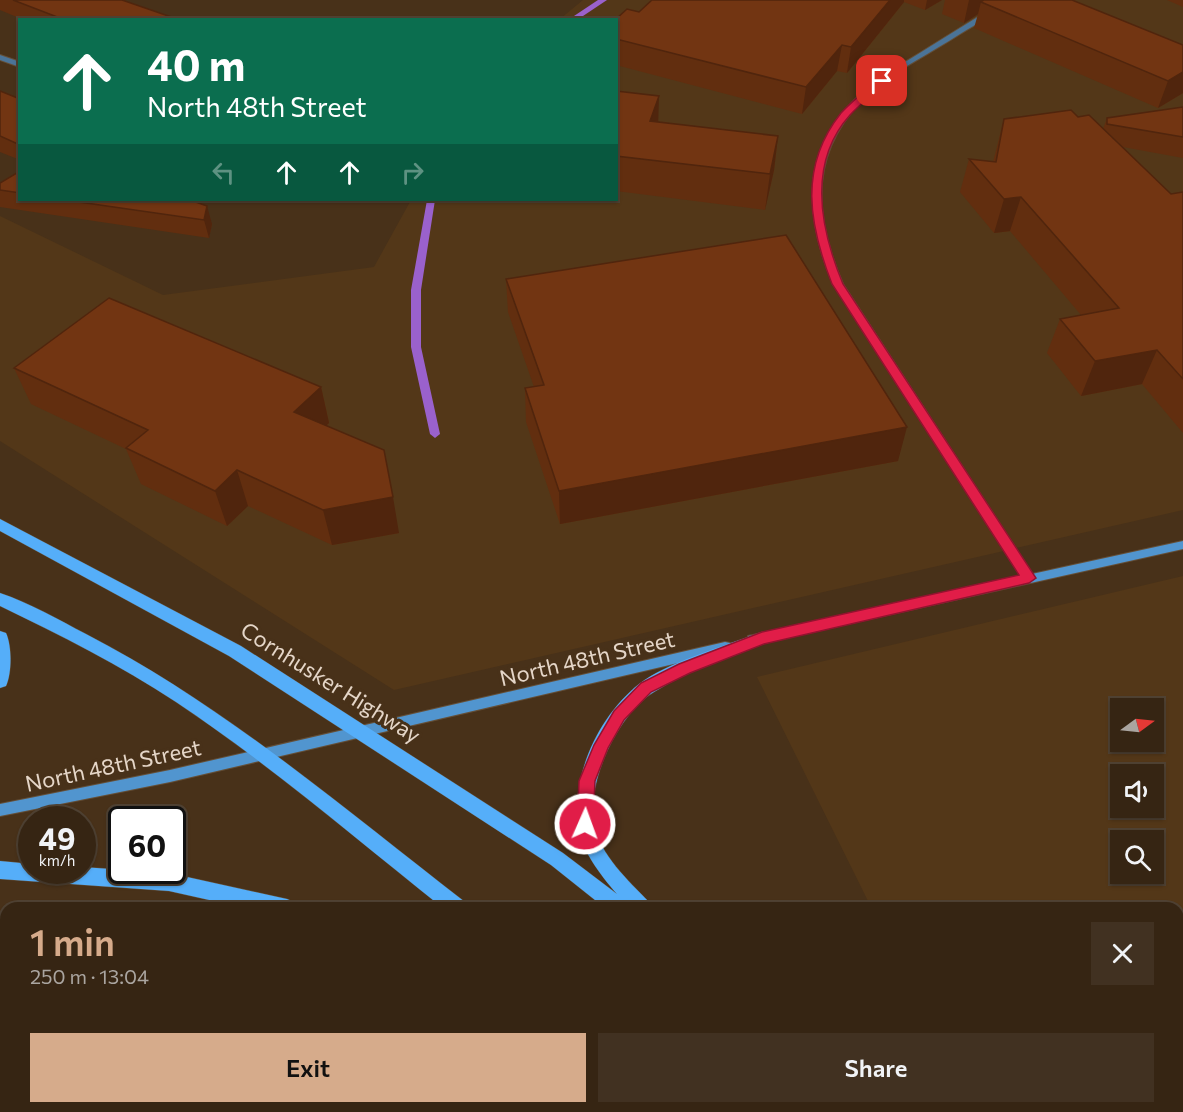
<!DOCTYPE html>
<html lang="en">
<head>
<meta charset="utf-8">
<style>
	body { margin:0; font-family:Commissioner,sans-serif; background:#413121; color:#f1f3f6; height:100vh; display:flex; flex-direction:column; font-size:22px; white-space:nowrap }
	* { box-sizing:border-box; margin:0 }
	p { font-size:20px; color:#aaa5a0 }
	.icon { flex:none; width:33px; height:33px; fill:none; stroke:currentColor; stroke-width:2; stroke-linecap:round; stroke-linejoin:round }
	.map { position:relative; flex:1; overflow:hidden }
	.panel { position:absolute; left:0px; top:902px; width:1184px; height:212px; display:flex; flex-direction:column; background:#362513; border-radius:18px 18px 0 0; box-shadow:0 2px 4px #0004,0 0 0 2px #504233 }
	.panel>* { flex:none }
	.top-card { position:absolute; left:18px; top:18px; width:600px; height:183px; border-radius:0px; box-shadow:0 2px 4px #0004,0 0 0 2px #504233; background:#0b6e4f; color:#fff; overflow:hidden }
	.needle { width:39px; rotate:75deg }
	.controls { position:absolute; left:1110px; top:698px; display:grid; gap:12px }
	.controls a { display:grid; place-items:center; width:54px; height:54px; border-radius:0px; background:#362513; box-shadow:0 2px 4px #0004,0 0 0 2px #504233; font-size:30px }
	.speed { position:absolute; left:18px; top:806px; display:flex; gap:12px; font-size:30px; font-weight:700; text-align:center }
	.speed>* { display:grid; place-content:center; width:78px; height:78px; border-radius:50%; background:#362513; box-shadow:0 2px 4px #0004,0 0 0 2px #504233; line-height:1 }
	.speed small { font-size:15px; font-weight:400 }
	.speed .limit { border:3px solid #111; border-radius:9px; background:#fff; color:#111 }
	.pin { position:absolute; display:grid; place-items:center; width:51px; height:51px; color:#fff; margin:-26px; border-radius:12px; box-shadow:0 3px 9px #0006 }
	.me { position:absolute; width:66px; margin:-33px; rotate:2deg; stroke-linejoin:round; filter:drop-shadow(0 0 4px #0008) }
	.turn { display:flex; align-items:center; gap:21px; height:126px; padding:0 30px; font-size:27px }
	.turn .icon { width:78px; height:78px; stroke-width:2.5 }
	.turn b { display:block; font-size:42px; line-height:51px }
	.lanes { display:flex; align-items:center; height:57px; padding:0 30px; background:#0003; justify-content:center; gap:30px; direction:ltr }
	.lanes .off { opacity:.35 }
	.round { display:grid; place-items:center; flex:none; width:63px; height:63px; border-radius:0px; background:#413121 }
	.head { display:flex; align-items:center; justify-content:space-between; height:102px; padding:0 30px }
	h1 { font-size:36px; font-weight:600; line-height:45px; color:#d6ab8b }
	.cta { display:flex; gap:12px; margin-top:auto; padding:12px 30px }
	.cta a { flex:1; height:69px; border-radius:0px; background:#d6ab8b; color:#111; font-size:24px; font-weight:600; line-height:69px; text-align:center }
	.cta a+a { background:#413121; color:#f1f3f6 }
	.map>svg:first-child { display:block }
	.built { fill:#533718; fill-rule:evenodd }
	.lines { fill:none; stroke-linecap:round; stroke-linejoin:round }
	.stream { fill:#9a61cc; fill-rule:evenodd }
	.lane-casing { stroke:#644f38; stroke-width:2 }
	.street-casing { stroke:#644f38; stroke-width:2 }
	.secondary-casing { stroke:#644f38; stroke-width:2 }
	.primary-casing { stroke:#644f38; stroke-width:1 }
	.lane { fill:#4b7498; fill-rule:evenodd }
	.street { fill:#4b7498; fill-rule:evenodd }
	.secondary { fill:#5195cf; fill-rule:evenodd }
	.primary { fill:#55aef9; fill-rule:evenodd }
	.wall { fill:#622e0f }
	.shaded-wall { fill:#50250d }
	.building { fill:#723512; stroke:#50250d; stroke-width:1.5 }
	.route { fill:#e11d48; stroke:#92132f; stroke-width:1.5 }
	.labels { text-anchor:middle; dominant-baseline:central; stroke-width:6; stroke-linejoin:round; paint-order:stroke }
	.street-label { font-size:22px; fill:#e5d6c8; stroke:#483119 }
</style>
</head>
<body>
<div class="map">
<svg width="1183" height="1112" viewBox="0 0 1183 1112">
	<rect width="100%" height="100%" fill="#483119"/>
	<path class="built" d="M 583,0 L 1183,0 L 1183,510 L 394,690 L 0,441 L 0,216 L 163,295 L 374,267 L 411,200 L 616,200 L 616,20 L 560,19 Z
		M 1183,576 L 1183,1112 L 990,1112 L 984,1107 L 1178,1107 L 1178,908 L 871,907 L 757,677 ZM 1120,708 L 1154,708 L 1154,741 L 1120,741 ZM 1120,774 L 1154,774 L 1154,807 L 1120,807 ZM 1120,840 L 1154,840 L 1154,873 L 1120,873 Z
		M 0,939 L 6,940 L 6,1107 L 548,1107 L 555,1112 L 0,1112 Z"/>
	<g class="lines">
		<path class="stream" d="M 598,0 L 607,0 L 577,20 L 568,20 Z
			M 427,200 L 435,200 L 421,290 L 421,347 L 440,434 L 435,438 L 430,434 L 411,347 L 411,290 Z"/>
		<g class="lane-casing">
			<path id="lane" d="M 582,1107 L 598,1107 L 597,1112 L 581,1112 Z"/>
		</g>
		<g class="street-casing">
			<path id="street" d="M 1005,0 L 1014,0 C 998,13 977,23 960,34 C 931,53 897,69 871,92 C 809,147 812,213 843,284 L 1033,575 L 1035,578 L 1033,581 L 1025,581 L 833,284 C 802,211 802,144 866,89 C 883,74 904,63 923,51 C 950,34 978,17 1005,0 Z
				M 0,55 L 20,62 L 20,67 L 0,60 Z"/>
		</g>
		<g class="secondary-casing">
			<path id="secondary" d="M 1183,541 L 1183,549 L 753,645 L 748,644 L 747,640 L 748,636 L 753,635 Z
				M 725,642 L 730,643 L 731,647 L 730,651 L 725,652 L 170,782 L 0,816 L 0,804 L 170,770 Z"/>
		</g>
		<g class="primary-casing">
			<path id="primary" d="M 0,519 L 241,646 L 563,853 L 617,894 C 601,876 581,849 576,824 C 575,819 577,812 577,806 C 579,760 603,713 639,684 C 668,662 722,647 756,634 L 762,632 L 768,634 L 770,638 L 768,642 C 729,657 689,670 654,692 C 618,714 586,782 594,824 C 600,855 628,880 649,902 L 651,908 L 605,908 L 551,865 L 229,656 L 0,531 Z
				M 0,593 C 30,603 59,620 86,634 C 225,706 342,807 465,902 L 467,908 L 443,908 C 355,838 269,764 176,702 C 120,665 60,635 0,606 Z
				M 0,631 L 6,633 C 12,646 12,673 6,686 L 0,688 Z
				M 0,861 L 32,864 L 32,870 L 82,870 L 82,867 L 169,873 L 287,899 L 294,902 L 296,908 L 245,908 L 169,891 L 0,879 Z
				M 697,1107 L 721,1107 L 724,1112 L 699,1112 Z
				M 863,1107 L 887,1107 L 890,1112 L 865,1112 Z"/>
		</g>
		<use href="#lane" class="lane"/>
		<use href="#street" class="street"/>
		<use href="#secondary" class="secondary"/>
		<use href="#primary" class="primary"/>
	</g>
	<path class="wall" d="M 0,0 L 122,0 L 180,20 L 24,20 L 0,10 Z
		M 652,0 L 942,0 L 925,10 L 904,2 L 847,73 L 837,71 L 802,114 L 616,65 L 616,20 L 639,12 Z
		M 945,0 L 1072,0 L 1183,45 L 1183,93 L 1158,108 L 974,28 L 978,14 L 964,23 L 942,14 Z
		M 1167,0 L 1183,0 L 1183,7 Z
		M 0,91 L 20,99 L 20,160 L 0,152 Z
		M 616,91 L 658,122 L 778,136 L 774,170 L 765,210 L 616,191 Z
		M 1183,107 L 1183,158 L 1123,147 L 1171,194 L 1183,192 L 1183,433 L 1142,384 L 1081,396 L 1047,353 L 1060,319 L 1081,315 L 1010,231 L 994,233 L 960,192 L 969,159 L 993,162 L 1004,119 L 1078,117 L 1103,129 L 1107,118 Z
		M 20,171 L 20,200 L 190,200 L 212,224 L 209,238 L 0,207 L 0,183 Z
		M 506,279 L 898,461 L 560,524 L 526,422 L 525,388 L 534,387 L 508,312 Z
		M 14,368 L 321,387 L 329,423 L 327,425 L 399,533 L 332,545 L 248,506 L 227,526 L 141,484 L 126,449 L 31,404 Z
		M 1183,972 L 1183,1098 L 1178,1092 L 1178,977 Z"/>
	<path class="shaded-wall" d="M 890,0 L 904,0 L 904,2 L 847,73 L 851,47 Z
		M 927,0 L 942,0 L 925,10 Z
		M 969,0 L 995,0 L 981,2 L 978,14 L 964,23 Z
		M 842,45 L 837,71 L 802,114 L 806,87 Z
		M 1183,72 L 1183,93 L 1158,108 L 1168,81 Z
		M 659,96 L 658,130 L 650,121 Z
		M 778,136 L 774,170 L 765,210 L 770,174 Z
		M 1021,197 L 1010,231 L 994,233 L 1004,199 Z
		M 207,206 L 212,224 L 209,238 L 204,220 Z
		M 1157,350 L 1142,384 L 1081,396 L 1095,361 Z
		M 321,387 L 329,423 L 303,448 L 294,412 Z
		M 907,427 L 898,461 L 560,524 L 559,491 Z
		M 237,470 L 248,506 L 227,526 L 215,491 Z
		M 393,497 L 399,533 L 332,545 L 323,510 Z"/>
	<path class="building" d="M 13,0 L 122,0 L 180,20 L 65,20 Z
		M 652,0 L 890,0 L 851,47 L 842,45 L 806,87 L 616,39 L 616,20 L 615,20 L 627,9 L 639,12 Z
		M 984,0 L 1072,0 L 1183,45 L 1183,72 L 1168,81 L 981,2 Z
		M 0,91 L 20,99 L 20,145 L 0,136 Z
		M 616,91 L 659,96 L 650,121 L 778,136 L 770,174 L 616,156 Z
		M 1183,107 L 1183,137 L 1107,124 L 1107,118 Z
		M 1071,110 L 1078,117 L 1089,115 L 1171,194 L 1183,192 L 1183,379 L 1157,350 L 1095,361 L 1060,319 L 1119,308 L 1021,197 L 1004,199 L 969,159 L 996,162 L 1004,119 Z
		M 20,171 L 20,193 L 0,190 L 0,183 Z
		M 65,200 L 190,200 L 207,206 L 204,220 Z
		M 786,235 L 907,427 L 559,491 L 525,388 L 544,385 L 506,279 Z
		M 109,298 L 321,387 L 294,412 L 384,450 L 393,497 L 323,510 L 237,470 L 215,491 L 126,448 L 148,430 L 14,368 Z
		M 1183,972 L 1183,1056 L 1178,1051 L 1178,977 Z"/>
	<path class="route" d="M 879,79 L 886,81 C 875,93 861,103 850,115 C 806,164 821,231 843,284 L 1036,578 L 1029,583 L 764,644 L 690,673 L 651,692 L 624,720 L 608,748 L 595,781 L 593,824 L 591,829 L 585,832 L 580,829 L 577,824 L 579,781 L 594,745 L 614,711 L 641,683 L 679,664 L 762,632 L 1019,575 L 832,284 C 809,225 798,167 841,113 C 852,101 866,90 879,79 Z"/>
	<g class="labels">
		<g class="street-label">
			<text transform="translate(587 658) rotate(-13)">North 48th Street</text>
			<text transform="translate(331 682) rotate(32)">Cornhusker Highway</text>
			<text transform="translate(113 765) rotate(-12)">North 48th Street</text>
		</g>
	</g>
</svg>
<div class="controls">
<a><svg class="needle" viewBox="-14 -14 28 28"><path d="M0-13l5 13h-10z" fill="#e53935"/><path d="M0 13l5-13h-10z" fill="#aaa5a0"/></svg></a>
<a><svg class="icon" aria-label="sound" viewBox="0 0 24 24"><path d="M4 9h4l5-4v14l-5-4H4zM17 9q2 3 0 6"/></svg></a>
<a><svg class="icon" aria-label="search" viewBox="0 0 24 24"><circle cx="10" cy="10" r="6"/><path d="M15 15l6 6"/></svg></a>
</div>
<div class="speed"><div>49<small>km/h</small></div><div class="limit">60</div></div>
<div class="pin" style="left:882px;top:81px;background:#d93025"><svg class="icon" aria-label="arrive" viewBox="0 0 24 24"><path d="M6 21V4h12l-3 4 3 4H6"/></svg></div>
<svg class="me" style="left:585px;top:824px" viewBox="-20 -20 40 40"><circle r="17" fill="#e11d48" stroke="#fff" stroke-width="3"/><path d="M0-11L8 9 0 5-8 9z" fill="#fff"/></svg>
<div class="top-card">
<div class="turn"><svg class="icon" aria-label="ahead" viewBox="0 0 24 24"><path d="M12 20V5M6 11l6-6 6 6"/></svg><div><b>40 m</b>North 48th Street</div></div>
<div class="lanes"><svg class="icon off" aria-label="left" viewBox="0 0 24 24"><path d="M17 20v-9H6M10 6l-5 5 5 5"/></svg><svg class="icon" aria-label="ahead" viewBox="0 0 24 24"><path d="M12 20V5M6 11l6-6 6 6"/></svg><svg class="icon" aria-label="ahead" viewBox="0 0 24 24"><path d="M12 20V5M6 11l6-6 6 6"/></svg><svg class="icon off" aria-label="right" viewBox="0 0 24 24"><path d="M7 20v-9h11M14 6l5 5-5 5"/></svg></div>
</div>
<section class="panel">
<div class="head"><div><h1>1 min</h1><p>250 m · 13:04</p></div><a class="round"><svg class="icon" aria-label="close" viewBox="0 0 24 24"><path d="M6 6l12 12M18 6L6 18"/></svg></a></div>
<div class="cta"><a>Exit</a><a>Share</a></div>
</section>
</div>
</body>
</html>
